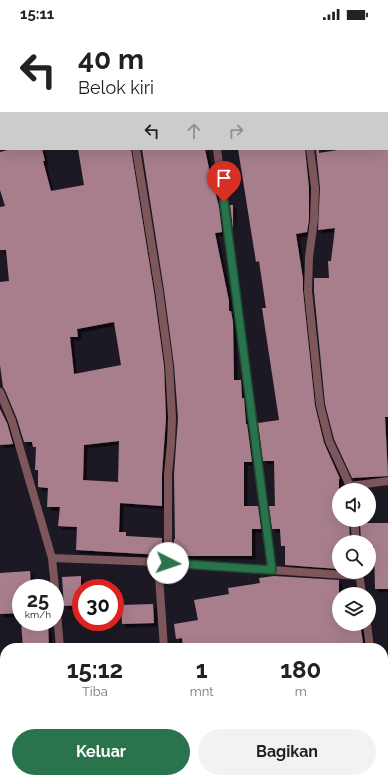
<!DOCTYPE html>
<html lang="id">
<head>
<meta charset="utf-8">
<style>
	body { margin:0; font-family:Raleway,sans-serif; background:#f2f2f2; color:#222; height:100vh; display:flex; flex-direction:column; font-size:15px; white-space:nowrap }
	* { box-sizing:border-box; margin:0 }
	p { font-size:13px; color:#767676 }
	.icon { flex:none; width:22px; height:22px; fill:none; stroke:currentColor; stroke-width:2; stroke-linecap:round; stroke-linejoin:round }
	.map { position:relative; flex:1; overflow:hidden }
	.side { position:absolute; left:0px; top:615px; width:388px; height:140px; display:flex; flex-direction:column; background:#fff; border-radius:16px 16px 0 0; box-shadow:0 4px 16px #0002 }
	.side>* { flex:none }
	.guide { position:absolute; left:0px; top:0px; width:388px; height:122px; box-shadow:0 4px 16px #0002; background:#fff; color:#222; overflow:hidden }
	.controls { position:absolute; left:332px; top:455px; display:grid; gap:8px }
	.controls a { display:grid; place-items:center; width:44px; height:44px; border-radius:50%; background:#fff; box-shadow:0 4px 16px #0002; font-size:20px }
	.speed { position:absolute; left:12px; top:551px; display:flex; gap:8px; font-size:20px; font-weight:700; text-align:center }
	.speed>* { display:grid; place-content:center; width:52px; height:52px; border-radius:50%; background:#fff; box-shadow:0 4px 16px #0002; line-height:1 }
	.speed small { font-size:10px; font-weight:400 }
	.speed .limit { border:6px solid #d22; background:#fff; color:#111 }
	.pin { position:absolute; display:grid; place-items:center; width:34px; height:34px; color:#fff; margin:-41px -17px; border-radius:50% 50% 50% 0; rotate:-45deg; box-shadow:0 0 4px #0007 }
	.pin .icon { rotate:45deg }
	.me { position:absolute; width:44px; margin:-22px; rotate:94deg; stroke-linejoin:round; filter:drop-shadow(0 0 3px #0008) }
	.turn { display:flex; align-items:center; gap:14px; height:84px; padding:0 12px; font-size:18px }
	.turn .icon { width:52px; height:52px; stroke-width:2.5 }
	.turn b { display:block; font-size:28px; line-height:34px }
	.lanes { display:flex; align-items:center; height:38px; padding:0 12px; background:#0003; justify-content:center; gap:20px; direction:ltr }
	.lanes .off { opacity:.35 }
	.eta { display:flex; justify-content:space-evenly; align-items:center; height:68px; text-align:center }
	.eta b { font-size:24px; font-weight:700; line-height:28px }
	.cta { display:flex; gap:8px; margin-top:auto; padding:8px 12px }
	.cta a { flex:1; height:46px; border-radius:24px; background:#2a744d; color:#fff; font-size:16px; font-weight:700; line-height:46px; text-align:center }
	.cta a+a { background:#f2f2f2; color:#222 }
	.status { display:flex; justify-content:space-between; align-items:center; height:28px; padding:0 20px; background:#fff; direction:ltr }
	.status svg { height:11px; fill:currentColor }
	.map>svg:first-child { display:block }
	.building { fill:#a87e8d; fill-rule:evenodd; filter:url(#shadow) }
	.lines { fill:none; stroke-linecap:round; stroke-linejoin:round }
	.minor { stroke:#7e575c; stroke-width:8 }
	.route-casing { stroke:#1b4b32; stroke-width:10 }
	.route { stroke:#2a744d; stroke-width:7 }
</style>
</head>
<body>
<div class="status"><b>15:11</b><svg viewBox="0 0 49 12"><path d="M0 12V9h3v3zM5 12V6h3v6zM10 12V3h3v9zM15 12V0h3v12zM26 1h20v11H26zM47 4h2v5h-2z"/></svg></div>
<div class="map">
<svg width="388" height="755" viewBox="0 0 388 755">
	<defs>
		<filter id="shadow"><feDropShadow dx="3.5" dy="3.5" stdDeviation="0" flood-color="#0009"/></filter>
	</defs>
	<rect width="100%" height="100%" fill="#1d1924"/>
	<path class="building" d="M 11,121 L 42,121 L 45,133 L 43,133 L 51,163 L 84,157 L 78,121 L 131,121 L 154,264 L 164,338 L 166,390 L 162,446 L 162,478 L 120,475 L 119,504 L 126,504 L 126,508 L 162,510 L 162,527 L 76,522 L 77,499 L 58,498 L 60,479 L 47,479 L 48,460 L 38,459 L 38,442 L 35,442 L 36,419 L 33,419 L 32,414 L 24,414 L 17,391 L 5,362 L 3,359 L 0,337 L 0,254 L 9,253 L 6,222 L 0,222 L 0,179 L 5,178 L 0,162 L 0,124 ZM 114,294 L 121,337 L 74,346 L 70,309 L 78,309 L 77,301 ZM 119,413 L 118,454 L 83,452 L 84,417 Z
		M 142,121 L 205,121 L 212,155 L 213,155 L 219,179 L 222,204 L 215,205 L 229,273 L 229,283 L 231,283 L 233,294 L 234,352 L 241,352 L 242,370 L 244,370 L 246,396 L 247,396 L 252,434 L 244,434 L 244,478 L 258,478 L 261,501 L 252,501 L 252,528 L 174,528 L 174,511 L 175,511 L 174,446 L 178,390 L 174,337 L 164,262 Z
		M 238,121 L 305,121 L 309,160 L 309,192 L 307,204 L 296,206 L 303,251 L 303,263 L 315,378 L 324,415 L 340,451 L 339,451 L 339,492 L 346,492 L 346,496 L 349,495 L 350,514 L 339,514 L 339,541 L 285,537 L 285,518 L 281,518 L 280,501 L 272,501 L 269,478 L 275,478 L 274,433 L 263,433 L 258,395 L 279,392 L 262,280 L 266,280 L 259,233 L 256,234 Z
		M 316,121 L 319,121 L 319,125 L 344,121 L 388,121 L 388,389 L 385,389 L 388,448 L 352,450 L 334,411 L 325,376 L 314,263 L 314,250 L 329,250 L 328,233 L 331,233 L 335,200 L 318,202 L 320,160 Z
		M 230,177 L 233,177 L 233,202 Z
		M 0,381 L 7,395 L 13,416 L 0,417 Z
		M 360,495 L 388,495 L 388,561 L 375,561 L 374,518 L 369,518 L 369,514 L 361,514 Z
		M 30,543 L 31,560 L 21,560 L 21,585 L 0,586 L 0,545 Z
		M 81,548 L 81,577 L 64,578 L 62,549 Z
		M 274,548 L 339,552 L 339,596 L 360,596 L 363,615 L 335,620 L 183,620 L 182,610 L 176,611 L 174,596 L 198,592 L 194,572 L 229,566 L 228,560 L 260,555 L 259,550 Z
		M 153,576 L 154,595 L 122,596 L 121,577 Z
		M 21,594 L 48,594 L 49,620 L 23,620 Z"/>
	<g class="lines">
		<path class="minor" d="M 113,0 L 114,1
			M 201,0 L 202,1
			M 295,0 L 295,1
			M 136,121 L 159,263 L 169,337 L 172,390 L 171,415 L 168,446 L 168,535
			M 217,121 L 272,542
			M 310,121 L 315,160 L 314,192 L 309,229 L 308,263 L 320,377 L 329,413 L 350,458 L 350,462
			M 0,364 L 12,393 L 52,530 L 158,534 L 359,548
			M 350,458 L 388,453
			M 354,492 L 356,514
			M 52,530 L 55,560
			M 158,534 L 164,620
			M 359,544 L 362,566
			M 55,561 L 60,620
			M 367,596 L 370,620
			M 0,658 L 5,658
			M 383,741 L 386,755
			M 183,750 L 184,755
			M 94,755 L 112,750"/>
	</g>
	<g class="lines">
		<g class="route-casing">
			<path id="route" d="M 168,535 L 272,542 L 224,174"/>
		</g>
		<use href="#route" class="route"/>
	</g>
</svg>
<div class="controls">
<a><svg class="icon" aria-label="sound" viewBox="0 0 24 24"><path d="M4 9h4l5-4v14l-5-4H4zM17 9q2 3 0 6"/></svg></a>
<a><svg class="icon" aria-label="search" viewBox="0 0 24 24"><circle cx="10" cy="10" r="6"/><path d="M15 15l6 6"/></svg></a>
<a><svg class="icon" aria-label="layers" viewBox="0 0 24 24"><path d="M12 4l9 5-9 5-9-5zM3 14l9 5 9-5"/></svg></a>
</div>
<div class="speed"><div>25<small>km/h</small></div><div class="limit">30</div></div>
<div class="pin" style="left:224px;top:174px;background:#d93025"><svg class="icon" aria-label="arrive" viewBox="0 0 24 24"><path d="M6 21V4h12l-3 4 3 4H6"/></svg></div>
<svg class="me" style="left:168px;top:535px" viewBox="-20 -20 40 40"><circle r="19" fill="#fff"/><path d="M0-13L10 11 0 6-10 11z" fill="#2a744d"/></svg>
<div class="guide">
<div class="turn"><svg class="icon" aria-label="left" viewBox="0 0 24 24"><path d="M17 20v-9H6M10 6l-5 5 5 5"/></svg><div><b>40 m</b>Belok kiri</div></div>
<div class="lanes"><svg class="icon" aria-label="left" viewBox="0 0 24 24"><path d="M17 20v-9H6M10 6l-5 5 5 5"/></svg><svg class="icon off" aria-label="ahead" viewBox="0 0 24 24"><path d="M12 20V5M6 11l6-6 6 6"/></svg><svg class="icon off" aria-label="right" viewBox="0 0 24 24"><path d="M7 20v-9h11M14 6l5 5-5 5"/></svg></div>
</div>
<section class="side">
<div class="eta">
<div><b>15:12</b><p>Tiba</p></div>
<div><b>1</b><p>mnt</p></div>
<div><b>180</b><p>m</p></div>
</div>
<div class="cta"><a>Keluar</a><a>Bagikan</a></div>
</section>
</div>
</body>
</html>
